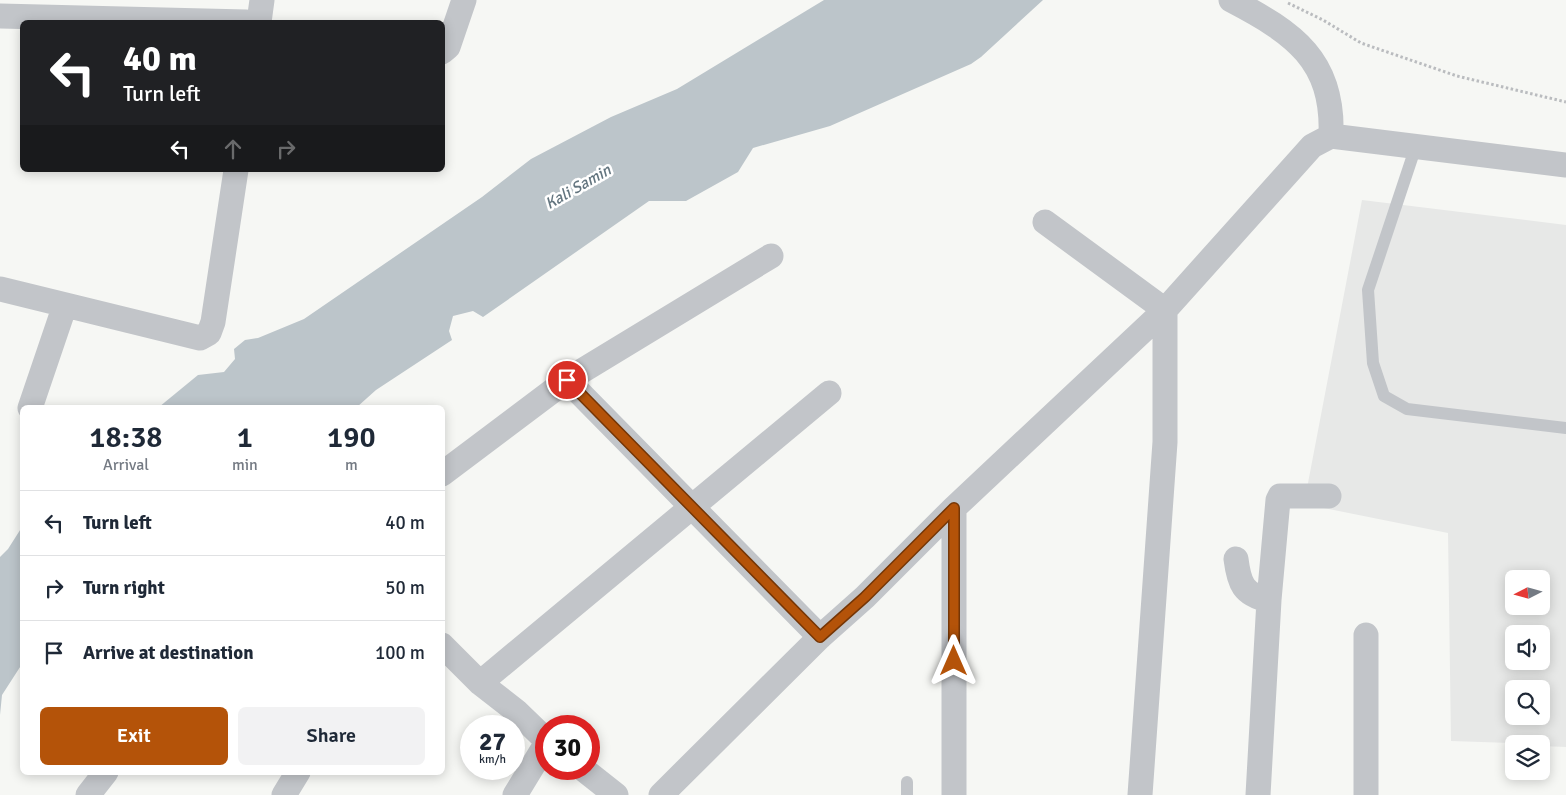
<!DOCTYPE html>
<html lang="en">
<head>
<meta charset="utf-8">
<style>
	body { margin:0; font-family:Signika,sans-serif; background:#f2f2f3; color:#1f2937; height:100vh; display:flex; flex-direction:column; font-size:19px; white-space:nowrap }
	* { box-sizing:border-box; margin:0 }
	p { font-size:16px; color:#747a83 }
	.icon { flex:none; width:28px; height:28px; fill:none; stroke:currentColor; stroke-width:2; stroke-linecap:round; stroke-linejoin:round }
	.map { position:relative; flex:1; overflow:hidden }
	.sheet { position:absolute; left:20px; top:405px; width:425px; height:370px; display:flex; flex-direction:column; background:#fff; border-radius:8px; box-shadow:0 2px 12px #0003 }
	.sheet>* { flex:none }
	.top-card { position:absolute; left:20px; top:20px; width:425px; height:152px; border-radius:8px; box-shadow:0 2px 12px #0003; background:#202124; color:#fff; overflow:hidden }
	.needle { width:32px; rotate:264deg }
	.buttons { position:absolute; left:1505px; top:570px; display:grid; gap:10px }
	.buttons a { display:grid; place-items:center; width:45px; height:45px; border-radius:8px; background:#fff; box-shadow:0 2px 12px #0003; font-size:25px }
	.speed { position:absolute; left:460px; top:715px; display:flex; gap:10px; font-size:25px; font-weight:700; text-align:center }
	.speed>* { display:grid; place-content:center; width:65px; height:65px; border-radius:50%; background:#fff; box-shadow:0 2px 12px #0003; line-height:1 }
	.speed small { font-size:12px; font-weight:400 }
	.speed .limit { border:8px solid #d22; background:#fff; color:#111 }
	.pin { position:absolute; display:grid; place-items:center; width:42px; height:42px; color:#fff; margin:-21px; border:2px solid #fff; border-radius:50%; box-shadow:0 1px 5px #0007 }
	.me { position:absolute; width:55px; margin:-28px; rotate:0deg; stroke-linejoin:round; filter:drop-shadow(0 0 4px #0008) }
	.turn { display:flex; align-items:center; gap:18px; height:105px; padding:0 20px; font-size:22px }
	.turn .icon { width:65px; height:65px; stroke-width:2.5 }
	.turn b { display:block; font-size:35px; line-height:42px }
	.lanes { display:flex; align-items:center; height:48px; padding:0 20px; background:#0003; justify-content:center; gap:25px; direction:ltr }
	.lanes .off { opacity:.35 }
	.eta { display:flex; justify-content:space-evenly; align-items:center; height:85px; text-align:center }
	.eta b { font-size:30px; font-weight:600; line-height:35px }
	.primary-button { display:flex; gap:10px; margin-top:auto; padding:10px 20px }
	.primary-button a { flex:1; height:58px; border-radius:8px; background:#b45309; color:#fff; font-size:20px; font-weight:600; line-height:58px; text-align:center }
	.primary-button a+a { background:#f2f2f3; color:#1f2937 }
	ul { padding:0; list-style:none }
	li { display:flex; align-items:center; gap:15px; height:65px; padding:0 20px; border-top:1px solid #e0e1e3 }
	li div { flex:1 }
	li b { display:block; font-size:19px }
	li em { font-style:normal }
	.map>svg:first-child { display:block }
	.built { fill:#e7e8e7; fill-rule:evenodd }
	.water { fill:#bcc5ca }
	.lines { fill:none; stroke-linecap:round; stroke-linejoin:round }
	.path { stroke:#babcbf; stroke-width:3; stroke-dasharray:2.5 2.5; stroke-linecap:butt }
	.service { stroke:#c2c5c9; stroke-width:12 }
	.minor { stroke:#c2c5c9; stroke-width:25 }
	.route-casing { stroke:#753606; stroke-width:12 }
	.route { stroke:#b45309; stroke-width:9 }
	.labels { text-anchor:middle; dominant-baseline:central; stroke-width:5; stroke-linejoin:round; paint-order:stroke }
	.water-label { font-size:16px; font-style:italic; fill:#63757f; stroke:#fff }
</style>
</head>
<body>
<div class="map">
<svg width="1566" height="795" viewBox="0 0 1566 795">
	<rect width="100%" height="100%" fill="#f6f7f4"/>
	<path class="built" d="M 1362,200 L 1566,225 L 1566,747 L 1541,746 L 1541,744 L 1451,741 L 1448,533 L 1304,504 ZM 1514,579 L 1541,579 L 1541,606 L 1514,606 ZM 1514,634 L 1541,634 L 1541,661 L 1514,661 ZM 1514,689 L 1541,689 L 1541,716 L 1514,716 Z"/>
	<path class="water" d="M 824,0 L 1043,0 L 981,57 L 971,64 L 830,126 L 753,148 L 738,172 L 686,201 L 649,201 L 483,317 L 473,311 L 453,316 L 449,331 L 452,340 L 376,390 L 357,407 L 159,407 L 198,375 L 224,372 L 235,359 L 234,349 L 245,340 L 258,338 L 304,319 L 482,197 L 531,159 L 611,117 L 677,89 Z
		M 22,527 L 22,664 L 2,695 L 0,715 L 0,557 L 8,549 Z"/>
	<g class="lines">
		<path class="path" d="M 1288,3 L 1323,20 L 1361,43 L 1457,76 L 1566,102"/>
		<path class="service" d="M 1416,146 L 1368,290 L 1373,363 L 1384,396 L 1407,409 L 1566,428
			M 907,795 L 907,782"/>
		<path class="minor" d="M 1231,0 C 1294,33 1334,60 1331,136
			M 0,16 L 246,22
			M 259,22 L 262,0
			M 442,52 L 448,47 L 464,0
			M 1045,222 L 1165,310 L 1165,442 L 1140,795
			M 0,289 L 200,338 L 209,333 L 213,322 L 236,170
			M 567,380 L 820,637
			M 30,408 L 65,305
			M 442,474 L 567,380 L 771,256
			M 954,508 L 954,795
			M 1236,559 C 1239,583 1243,595 1269,600 L 1258,795
			M 1269,600 L 1278,500 L 1280,496 L 1329,496
			M 1366,635 L 1366,795
			M 442,645 L 480,683 L 516,711 L 546,740
			M 480,683 L 829,393
			M 583,769 L 616,795
			M 88,795 L 106,772
			M 284,795 L 298,772
			M 515,795 L 546,744
			M 661,795 L 820,637 L 865,597 L 954,508 L 1165,310 L 1312,146 L 1331,136 L 1566,165"/>
	</g>
	<g class="lines">
		<g class="route-casing">
			<path id="route" d="M 567,380 L 820,637 L 865,597 L 954,508 L 954,661"/>
		</g>
		<use href="#route" class="route"/>
	</g>
	<g class="labels">
		<g class="water-label">
			<text transform="translate(578 187) rotate(-30)">Kali Samin</text>
		</g>
	</g>
</svg>
<div class="buttons">
<a><svg class="needle" viewBox="-14 -14 28 28"><path d="M0-13l5 13h-10z" fill="#e53935"/><path d="M0 13l5-13h-10z" fill="#747a83"/></svg></a>
<a><svg class="icon" aria-label="sound" viewBox="0 0 24 24"><path d="M4 9h4l5-4v14l-5-4H4zM17 9q2 3 0 6"/></svg></a>
<a><svg class="icon" aria-label="search" viewBox="0 0 24 24"><circle cx="10" cy="10" r="6"/><path d="M15 15l6 6"/></svg></a>
<a><svg class="icon" aria-label="layers" viewBox="0 0 24 24"><path d="M12 4l9 5-9 5-9-5zM3 14l9 5 9-5"/></svg></a>
</div>
<div class="speed"><div>27<small>km/h</small></div><div class="limit">30</div></div>
<div class="pin" style="left:567px;top:380px;background:#d93025"><svg class="icon" aria-label="arrive" viewBox="0 0 24 24"><path d="M6 21V4h12l-3 4 3 4H6"/></svg></div>
<svg class="me" style="left:954px;top:661px" viewBox="-20 -20 40 40"><path d="M0-17L14 15 0 8-14 15z" fill="#b45309" stroke="#fff" stroke-width="4"/></svg>
<div class="top-card">
<div class="turn"><svg class="icon" aria-label="left" viewBox="0 0 24 24"><path d="M17 20v-9H6M10 6l-5 5 5 5"/></svg><div><b>40 m</b>Turn left</div></div>
<div class="lanes"><svg class="icon" aria-label="left" viewBox="0 0 24 24"><path d="M17 20v-9H6M10 6l-5 5 5 5"/></svg><svg class="icon off" aria-label="ahead" viewBox="0 0 24 24"><path d="M12 20V5M6 11l6-6 6 6"/></svg><svg class="icon off" aria-label="right" viewBox="0 0 24 24"><path d="M7 20v-9h11M14 6l5 5-5 5"/></svg></div>
</div>
<section class="sheet">
<div class="eta">
<div><b>18:38</b><p>Arrival</p></div>
<div><b>1</b><p>min</p></div>
<div><b>190</b><p>m</p></div>
</div>
<ul>
<li><svg class="icon" aria-label="left" viewBox="0 0 24 24"><path d="M17 20v-9H6M10 6l-5 5 5 5"/></svg><div><b>Turn left</b></div><em>40 m</em></li>
<li><svg class="icon" aria-label="right" viewBox="0 0 24 24"><path d="M7 20v-9h11M14 6l5 5-5 5"/></svg><div><b>Turn right</b></div><em>50 m</em></li>
<li><svg class="icon" aria-label="arrive" viewBox="0 0 24 24"><path d="M6 21V4h12l-3 4 3 4H6"/></svg><div><b>Arrive at destination</b></div><em>100 m</em></li>
</ul>
<div class="primary-button"><a>Exit</a><a>Share</a></div>
</section>
</div>
</body>
</html>
